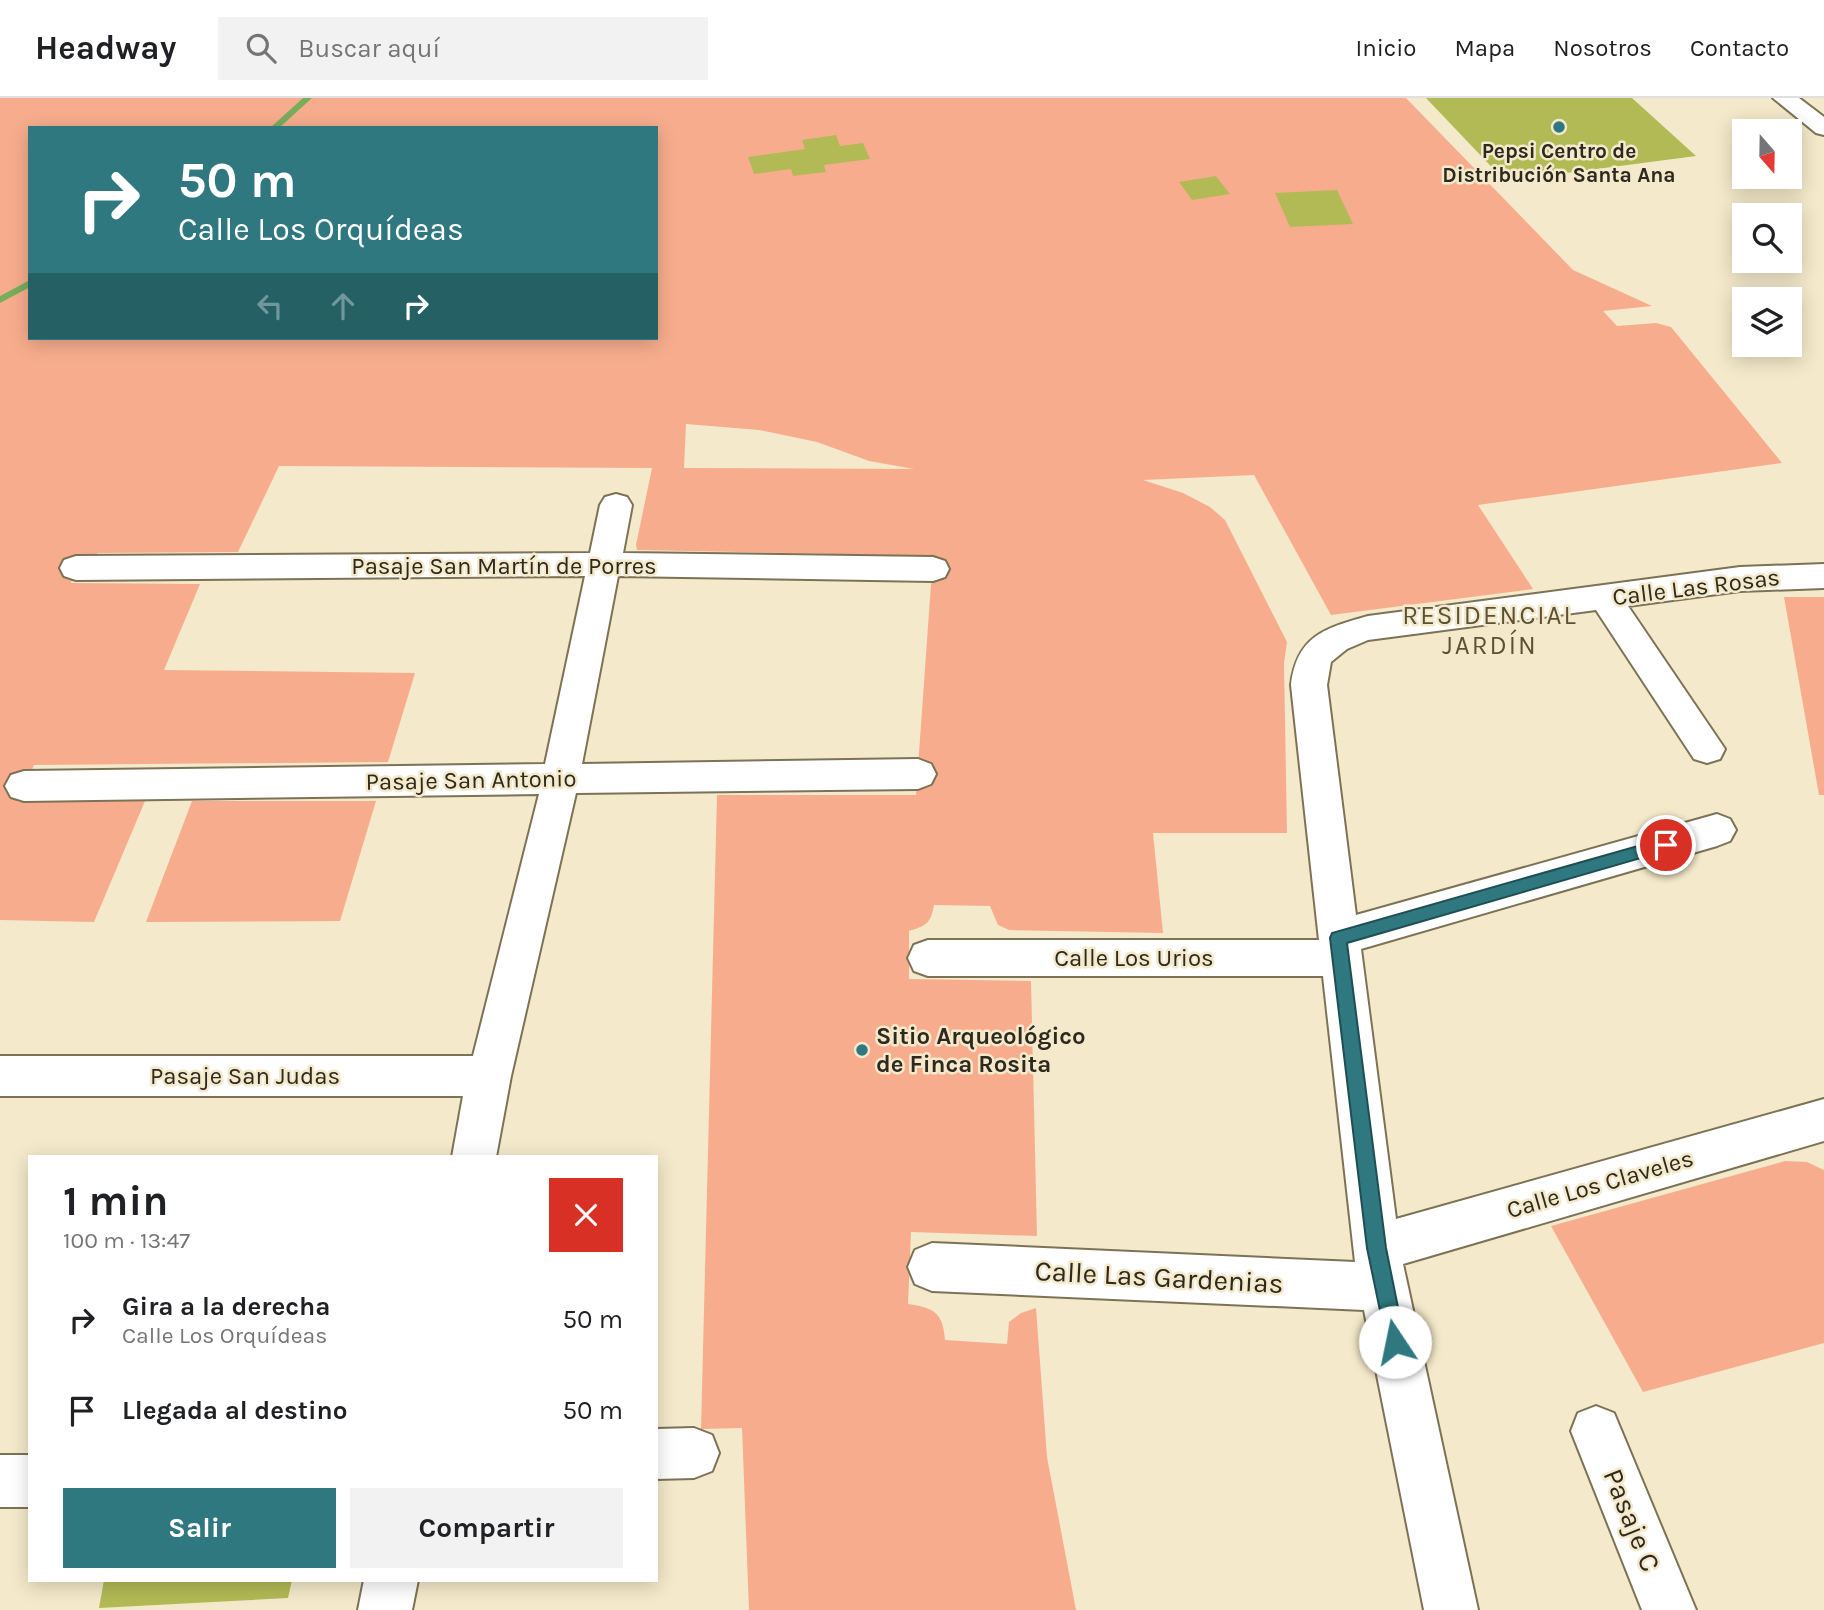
<!DOCTYPE html>
<html lang="es">
<head>
<meta charset="utf-8">
<style>
	body { margin:0; font-family:Karla,sans-serif; background:#f2f2f2; color:#202124; height:100vh; display:flex; flex-direction:column; font-size:26px; white-space:nowrap }
	* { box-sizing:border-box; margin:0 }
	p { font-size:23px; color:#757577 }
	.icon { flex:none; width:38px; height:38px; fill:none; stroke:currentColor; stroke-width:2; stroke-linecap:round; stroke-linejoin:round }
	.map { position:relative; flex:1; overflow:hidden }
	.panel { position:absolute; left:28px; top:1057px; width:630px; height:427px; display:flex; flex-direction:column; background:#fff; border-radius:0px; box-shadow:0 4px 18px #0003 }
	.panel>* { flex:none }
	.guide { position:absolute; left:28px; top:28px; width:630px; height:214px; border-radius:0px; box-shadow:0 4px 18px #0003; background:#2f787f; color:#fff; overflow:hidden }
	.needle { width:46px; rotate:160deg }
	.fabs { position:absolute; left:1732px; top:21px; display:grid; gap:14px }
	.fabs a { display:grid; place-items:center; width:70px; height:70px; border-radius:0px; background:#fff; box-shadow:0 4px 18px #0003; font-size:35px }
	.pin { position:absolute; display:grid; place-items:center; width:60px; height:60px; color:#fff; margin:-30px; border:4px solid #fff; border-radius:50%; box-shadow:0 2px 7px #0007 }
	.me { position:absolute; width:77px; margin:-38px; rotate:349deg; stroke-linejoin:round; filter:drop-shadow(0 0 5px #0008) }
	.turn { display:flex; align-items:center; gap:24px; height:147px; padding:0 35px; font-size:32px }
	.turn .icon { width:91px; height:91px; stroke-width:2.5 }
	.turn b { display:block; font-size:49px; line-height:60px }
	.lanes { display:flex; align-items:center; height:66px; padding:0 35px; background:#0003; justify-content:center; gap:35px; direction:ltr }
	.lanes .off { opacity:.35 }
	.round { display:grid; place-items:center; flex:none; width:74px; height:74px; border-radius:0px; background:#f2f2f2 }
	.summary { display:flex; align-items:center; justify-content:space-between; height:119px; padding:0 35px }
	h1 { font-size:42px; font-weight:700; line-height:52px }
	.primary-button { display:flex; gap:14px; margin-top:auto; padding:14px 35px }
	.primary-button a { flex:1; height:80px; border-radius:0px; background:#2f787f; color:#fff; font-size:28px; font-weight:700; line-height:80px; text-align:center }
	.primary-button a+a { background:#f2f2f2; color:#202124 }
	ul { padding:0; list-style:none }
	li { display:flex; align-items:center; gap:21px; height:91px; padding:0 35px }
	li div { flex:1 }
	li b { display:block; font-size:26px }
	li em { font-style:normal }
	header { display:flex; align-items:center; gap:42px; box-sizing:border-box; height:98px; padding:0 35px; background:#fff; border-bottom:2px solid #e0e0e0 }
	header strong { font-size:33px }
	nav { display:flex; gap:38px; margin-inline-start:auto; font-size:24px }
	.search { width:490px; height:63px; background:#f2f2f2; display:flex; align-items:center; gap:18px; box-sizing:border-box; padding:0 24px; border-radius:0px; color:#757577; font-size:26px }
	.map>svg:first-child { display:block }
	.green { fill:#f7ad8d; fill-rule:evenodd }
	.lines { fill:none; stroke-linecap:round; stroke-linejoin:round }
	.stream { fill:#78ad5c; fill-rule:evenodd }
	.building { fill:#b2ba55 }
	.minor-casing { stroke:#7c7256; stroke-width:4 }
	.minor { fill:#fff; fill-rule:evenodd }
	.route { fill:#2f787f; stroke:#1f4e53; stroke-width:2 }
	.poi-dot { fill:#2f787f; stroke:#f4e9ca; stroke-width:2.5 }
	.labels { text-anchor:middle; dominant-baseline:central; stroke-width:5; stroke-linejoin:round; paint-order:stroke }
	.far-poi-label { font-size:21px; font-weight:bold; fill:#2e291e; stroke:#f4e9ca }
	.street-label { font-size:24px; fill:#2e291e; stroke:#f4e9ca }
	.poi-label { font-size:24px; font-weight:bold; fill:#2e291e; stroke:#f4e9ca; text-anchor:start }
	.neighbourhood-label { font-size:26px; letter-spacing:2px; fill:#5b5137; stroke:#f4e9ca }
	.near-street-label { font-size:28px; fill:#2e291e; stroke:#f4e9ca }
</style>
</head>
<body>
<header>
<strong>Headway</strong>
<div class="search"><svg class="icon" aria-label="search" viewBox="0 0 24 24"><circle cx="10" cy="10" r="6"/><path d="M15 15l6 6"/></svg>Buscar aquí</div>
<nav><a>Inicio</a><a>Mapa</a><a>Nosotros</a><a>Contacto</a></nav>
</header>
<div class="map">
<svg width="1824" height="1512" viewBox="0 0 1824 1512">
	<rect width="100%" height="100%" fill="#f4e9ca"/>
	<path class="green" d="M 0,0 L 1406,0 L 1573,172 L 1652,208 L 1603,213 L 1617,228 L 1656,225 L 1671,229 L 1782,365 L 1478,407 L 1533,491 L 1331,517 L 1254,377 L 1143,382 L 1183,395 L 1210,409 L 1225,422 L 1287,544 L 1284,565 L 1287,735 L 1153,735 L 1163,835 L 1009,832 L 998,827 L 990,808 L 934,807 C 931,825 926,828 909,833 L 909,881 L 1031,883 L 1037,1138 L 911,1134 L 908,1206 C 935,1210 943,1215 945,1242 L 1007,1246 L 1009,1224 L 1021,1215 L 1036,1210 L 1047,1359 L 1076,1512 L 749,1512 L 742,1330 L 701,1331 L 717,697 L 916,697 L 933,458 L 637,452 L 636,447 L 652,370 L 279,368 L 238,454 L 98,455 L 76,469 L 71,485 L 200,486 L 164,572 L 415,575 L 388,664 L 34,667 L 18,704 L 145,703 L 94,824 L 0,822 ZM 30,30 L 656,30 L 656,240 L 30,240 ZM 686,326 L 759,332 L 817,344 L 869,363 L 914,371 L 684,370 Z
		M 1784,499 L 1824,499 L 1824,697 L 1819,697 Z
		M 192,703 L 376,703 L 340,823 L 146,824 Z
		M 1785,1063 L 1807,1064 L 1824,1072 L 1824,1245 L 1643,1294 L 1551,1128 Z"/>
	<g class="lines">
		<path class="stream" d="M 303,0 L 312,0 L 279,30 L 270,30 Z
			M 30,182 L 30,189 L 0,205 L 0,198 Z"/>
	</g>
	<path class="building" d="M 1426,0 L 1632,0 L 1696,58 L 1505,83 Z
		M 836,37 L 840,48 L 863,45 L 870,61 L 824,67 L 826,74 L 793,78 L 791,71 L 754,76 L 748,59 L 805,51 L 802,42 Z
		M 1216,78 L 1230,96 L 1192,102 L 1179,84 Z
		M 1337,92 L 1353,126 L 1290,129 L 1275,95 Z
		M 104,1482 L 292,1482 L 288,1500 L 99,1510 Z"/>
	<g class="lines">
		<g class="minor-casing">
			<path id="minor" d="M 1773,0 L 1799,0 L 1824,19 L 1824,37 L 1816,35 Z
				M 616,396 L 627,399 L 632,407 L 623,455 L 933,459 L 945,463 L 949,471 L 945,479 L 933,483 L 618,478 L 582,666 L 918,661 L 931,666 L 936,676 L 931,686 L 918,691 L 576,695 L 511,978 L 496,1059 L 452,1059 L 463,998 L 0,998 L 0,958 L 473,958 L 539,696 L 24,703 L 11,699 L 5,688 L 11,677 L 24,673 L 545,666 L 585,478 L 76,482 L 64,478 L 60,470 L 64,462 L 76,458 L 590,455 L 600,407 L 605,399 Z
				M 1824,466 L 1824,490 L 1740,493 L 1628,508 L 1725,651 L 1720,661 L 1707,665 L 1694,661 L 1596,512 L 1368,542 L 1347,551 L 1331,564 L 1327,587 L 1356,817 L 1717,716 L 1730,721 L 1736,732 L 1730,743 L 1717,748 L 1361,851 L 1396,1121 L 1824,1001 L 1824,1043 L 1403,1166 L 1478,1512 L 1424,1512 L 1364,1212 L 932,1193 L 915,1186 L 908,1169 L 915,1152 L 932,1145 L 1355,1164 L 1323,878 L 928,878 L 914,873 L 908,860 L 914,847 L 928,842 L 1319,842 L 1291,587 C 1297,537 1326,530 1368,518 L 1740,469 Z
				M 1596,1308 L 1614,1315 L 1696,1512 L 1642,1512 L 1571,1333 L 1578,1315 Z
				M 694,1330 L 712,1337 L 719,1355 L 712,1373 L 694,1380 L 656,1381 L 656,1331 Z
				M 0,1357 L 30,1357 L 30,1409 L 0,1409 Z
				M 364,1482 L 418,1482 L 412,1512 L 358,1512 Z"/>
		</g>
		<use href="#minor" class="minor"/>
	</g>
	<path class="route" d="M 1666,740 L 1672,742 L 1674,747 L 1672,751 L 1347,845 L 1386,1150 L 1405,1244 L 1403,1251 L 1395,1254 L 1388,1251 L 1367,1150 L 1330,840 L 1332,835 Z"/>
	<g class="poi-dot">
		<circle cx="1559" cy="29" r="7"/>
		<circle cx="862" cy="952" r="7"/>
	</g>
	<g class="labels">
		<g class="far-poi-label">
			<text x="1559" y="53">Pepsi Centro de<tspan x="1559" dy="24">Distribución Santa Ana</tspan></text>
		</g>
		<g class="street-label">
			<text x="504" y="468">Pasaje San Martín de Porres</text>
			<text transform="translate(1696 489) rotate(-7)">Calle Las Rosas</text>
			<text transform="translate(471 682) rotate(-1)">Pasaje San Antonio</text>
			<text x="1134" y="860">Calle Los Urios</text>
			<text x="245" y="978">Pasaje San Judas</text>
			<text transform="translate(1600 1086) rotate(-16)">Calle Los Claveles</text>
		</g>
		<g class="poi-label">
			<text x="876" y="938">Sitio Arqueológico<tspan x="876" dy="28">de Finca Rosita</tspan></text>
		</g>
		<g class="neighbourhood-label">
			<text x="1490" y="517">RESIDENCIAL<tspan x="1490" dy="30">JARDÍN</tspan></text>
		</g>
		<g class="near-street-label">
			<text transform="translate(1159 1179) rotate(3)">Calle Las Gardenias</text>
			<text transform="translate(1632 1422) rotate(68)">Pasaje C</text>
		</g>
	</g>
</svg>
<div class="fabs">
<a><svg class="needle" viewBox="-14 -14 28 28"><path d="M0-13l5 13h-10z" fill="#e53935"/><path d="M0 13l5-13h-10z" fill="#757577"/></svg></a>
<a><svg class="icon" aria-label="search" viewBox="0 0 24 24"><circle cx="10" cy="10" r="6"/><path d="M15 15l6 6"/></svg></a>
<a><svg class="icon" aria-label="layers" viewBox="0 0 24 24"><path d="M12 4l9 5-9 5-9-5zM3 14l9 5 9-5"/></svg></a>
</div>
<div class="pin" style="left:1666px;top:747px;background:#d93025"><svg class="icon" aria-label="arrive" viewBox="0 0 24 24"><path d="M6 21V4h12l-3 4 3 4H6"/></svg></div>
<svg class="me" style="left:1395px;top:1244px" viewBox="-20 -20 40 40"><circle r="19" fill="#fff"/><path d="M0-13L10 11 0 6-10 11z" fill="#2f787f"/></svg>
<div class="guide">
<div class="turn"><svg class="icon" aria-label="right" viewBox="0 0 24 24"><path d="M7 20v-9h11M14 6l5 5-5 5"/></svg><div><b>50 m</b>Calle Los Orquídeas</div></div>
<div class="lanes"><svg class="icon off" aria-label="left" viewBox="0 0 24 24"><path d="M17 20v-9H6M10 6l-5 5 5 5"/></svg><svg class="icon off" aria-label="ahead" viewBox="0 0 24 24"><path d="M12 20V5M6 11l6-6 6 6"/></svg><svg class="icon" aria-label="right" viewBox="0 0 24 24"><path d="M7 20v-9h11M14 6l5 5-5 5"/></svg></div>
</div>
<section class="panel">
<div class="summary"><div><h1>1 min</h1><p>100 m · 13:47</p></div><a class="round" style="background:#d93025;color:#fff"><svg class="icon" aria-label="close" viewBox="0 0 24 24"><path d="M6 6l12 12M18 6L6 18"/></svg></a></div>
<ul>
<li><svg class="icon" aria-label="right" viewBox="0 0 24 24"><path d="M7 20v-9h11M14 6l5 5-5 5"/></svg><div><b>Gira a la derecha</b><p>Calle Los Orquídeas</p></div><em>50 m</em></li>
<li><svg class="icon" aria-label="arrive" viewBox="0 0 24 24"><path d="M6 21V4h12l-3 4 3 4H6"/></svg><div><b>Llegada al destino</b></div><em>50 m</em></li>
</ul>
<div class="primary-button"><a>Salir</a><a>Compartir</a></div>
</section>
</div>
</body>
</html>
